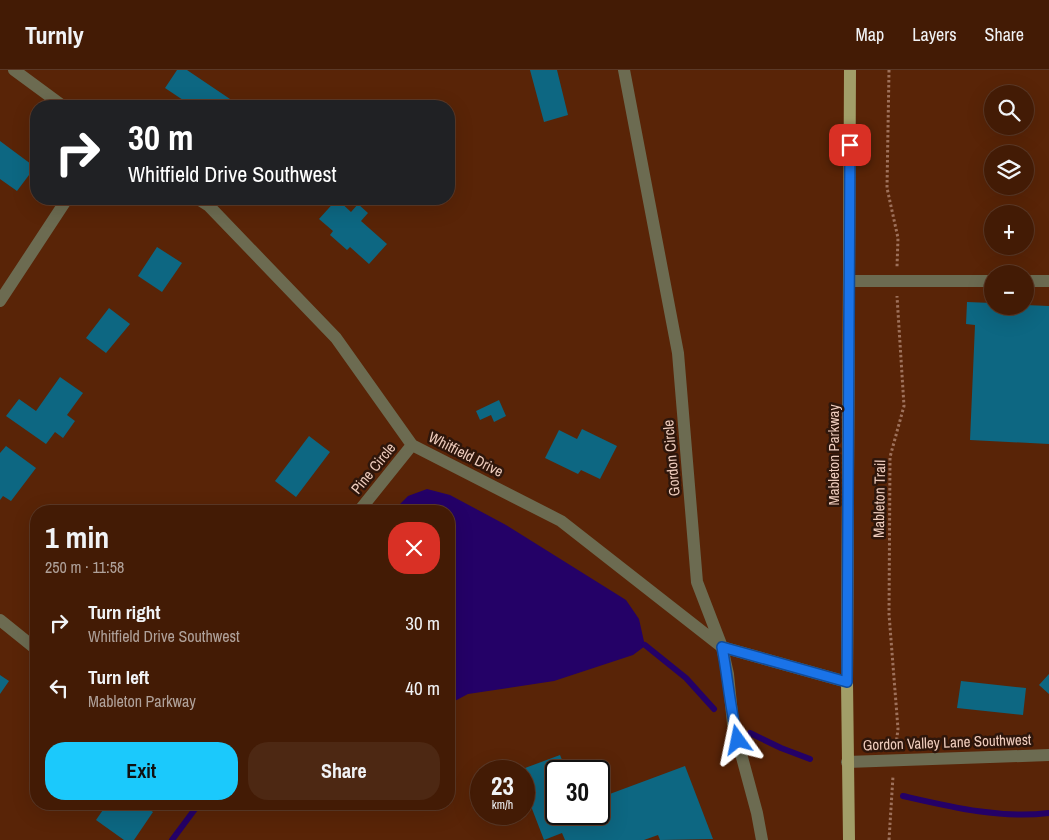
<!DOCTYPE html>
<html lang="en">
<head>
<meta charset="utf-8">
<style>
	body { margin:0; font-family:"Archivo Narrow",sans-serif; background:#4d2813; color:#f1f3f6; height:100vh; display:flex; flex-direction:column; font-size:19px; white-space:nowrap }
	* { box-sizing:border-box; margin:0 }
	p { font-size:16px; color:#afa19a }
	.icon { flex:none; width:28px; height:28px; fill:none; stroke:currentColor; stroke-width:2; stroke-linecap:round; stroke-linejoin:round }
	.map { position:relative; flex:1; overflow:hidden }
	.panel { position:absolute; left:30px; top:435px; width:425px; height:305px; display:flex; flex-direction:column; background:#431b05; border-radius:20px; box-shadow:0 5px 20px #0002,0 0 0 1px #5b3927 }
	.panel>* { flex:none }
	.hud { position:absolute; left:30px; top:30px; width:425px; height:105px; border-radius:20px; box-shadow:0 5px 20px #0002,0 0 0 1px #5b3927; background:#202124; color:#fff; overflow:hidden }
	.controls { position:absolute; left:984px; top:15px; display:grid; gap:10px }
	.controls a { display:grid; place-items:center; width:50px; height:50px; border-radius:50%; background:#431b05; box-shadow:0 5px 20px #0002,0 0 0 1px #5b3927; font-size:25px }
	.speed { position:absolute; left:470px; top:690px; display:flex; gap:10px; font-size:25px; font-weight:700; text-align:center }
	.speed>* { display:grid; place-content:center; width:65px; height:65px; border-radius:50%; background:#431b05; box-shadow:0 5px 20px #0002,0 0 0 1px #5b3927; line-height:1 }
	.speed small { font-size:12px; font-weight:400 }
	.speed .limit { border:2px solid #111; border-radius:8px; background:#fff; color:#111 }
	.pin { position:absolute; display:grid; place-items:center; width:42px; height:42px; color:#fff; margin:-21px; border-radius:10px; box-shadow:0 2px 8px #0006 }
	.me { position:absolute; width:55px; margin:-28px; rotate:348deg; stroke-linejoin:round; filter:drop-shadow(0 0 4px #0008) }
	.turn { display:flex; align-items:center; gap:18px; height:105px; padding:0 15px; font-size:22px }
	.turn .icon { width:65px; height:65px; stroke-width:2.5 }
	.turn b { display:block; font-size:35px; line-height:42px }
	.round { display:grid; place-items:center; flex:none; width:52px; height:52px; border-radius:20px; background:#4d2813 }
	.summary { display:flex; align-items:center; justify-content:space-between; height:85px; padding:0 15px }
	h1 { font-size:30px; font-weight:700; line-height:38px }
	.cta { display:flex; gap:10px; margin-top:auto; padding:10px 15px }
	.cta a { flex:1; height:58px; border-radius:20px; background:#1bc9fc; color:#111; font-size:20px; font-weight:700; line-height:58px; text-align:center }
	.cta a+a { background:#4d2813; color:#f1f3f6 }
	ul { padding:0; list-style:none }
	li { display:flex; align-items:center; gap:15px; height:65px; padding:0 15px }
	li div { flex:1 }
	li b { display:block; font-size:19px }
	li em { font-style:normal }
	header { display:flex; align-items:center; gap:30px; box-sizing:border-box; height:70px; padding:0 25px; background:#431b05; border-bottom:1px solid #5b3927 }
	header strong { font-size:24px }
	nav { display:flex; gap:28px; margin-inline-start:auto; font-size:18px }
	.map>svg:first-child { display:block }
	.water { fill:#240167 }
	.lines { fill:none; stroke-linecap:round; stroke-linejoin:round }
	.stream { stroke:#240167; stroke-width:6 }
	.building { fill:#0d6782 }
	.path { stroke:#9e715b; stroke-width:3; stroke-dasharray:2.5 2.5; stroke-linecap:butt }
	.minor { stroke:#6c6b51; stroke-width:12 }
	.major { stroke:#a29e68; stroke-width:12 }
	.route-casing { stroke:#114b97; stroke-width:12 }
	.route { stroke:#1a73e8; stroke-width:9 }
	.labels { text-anchor:middle; dominant-baseline:central; stroke-width:5; stroke-linejoin:round; paint-order:stroke }
	.street-label { font-size:15px; fill:#eeccbd; stroke:#2e160b }
</style>
</head>
<body>
<header>
<strong>Turnly</strong>
<nav><a>Map</a><a>Layers</a><a>Share</a></nav>
</header>
<div class="map">
<svg width="1049" height="770" viewBox="0 0 1049 770">
	<rect width="100%" height="100%" fill="#592407"/>
	<path class="water" d="M 427,419 L 450,425 L 506,455 L 626,530 L 639,549 L 645,576 L 633,585 L 554,611 L 468,624 L 449,634 L 449,441 L 393,441 L 408,426 Z"/>
	<g class="lines">
		<path class="stream" d="M 645,575 L 686,608 L 714,639
			M 750,663 L 781,678 L 810,689
			M 903,726 C 951,737 1000,749 1049,743
			M 172,770 L 198,735"/>
	</g>
	<path class="building" d="M 177,0 L 187,0 L 230,29 L 225,36 L 192,36 L 165,18 Z
		M 530,0 L 557,0 L 568,45 L 544,52 Z
		M 0,71 L 35,97 L 17,121 L 0,109 Z
		M 337,129 L 351,142 L 358,134 L 368,143 L 361,151 L 387,174 L 369,194 L 350,177 L 347,180 L 330,165 L 333,161 L 319,149 Z
		M 157,177 L 182,193 L 162,222 L 138,206 Z
		M 967,232 L 992,233 L 992,236 L 1025,236 L 1025,235 L 1049,236 L 1049,374 L 970,370 L 975,255 L 966,254 Z
		M 109,238 L 130,254 L 106,283 L 86,268 Z
		M 60,307 L 83,323 L 67,345 L 75,351 L 63,368 L 55,362 L 46,374 L 6,346 L 19,329 L 36,341 Z
		M 499,330 L 506,346 L 494,352 L 491,345 L 480,350 L 476,341 Z
		M 582,359 L 617,376 L 600,409 L 581,400 L 578,404 L 545,388 L 559,360 L 577,369 Z
		M 309,366 L 330,382 L 296,427 L 275,411 Z
		M 6,376 L 36,398 L 11,431 L 3,426 L 0,430 L 0,383 Z
		M 1049,604 L 1049,624 L 1039,615 Z
		M 0,605 L 9,611 L 0,624 Z
		M 961,611 L 1026,618 L 1023,645 L 957,638 Z
		M 560,685 L 565,697 L 584,689 L 589,701 L 556,701 L 556,744 L 599,744 L 599,728 L 685,696 L 713,769 L 660,770 L 658,765 L 644,770 L 565,770 L 562,763 L 544,770 L 524,718 L 524,701 L 517,701 Z
		M 107,734 L 141,734 L 153,742 L 134,770 L 124,770 L 96,750 Z"/>
	<g class="lines">
		<path class="path" d="M 889,0 L 887,118 L 898,168 L 897,197
			M 896,675 L 898,659 L 889,544 L 890,387 L 904,336 L 897,226
			M 889,770 L 893,706"/>
		<path class="minor" d="M 14,0 L 63,36
			M 624,0 L 678,283 L 697,512 L 722,577 L 728,604 L 733,654 L 757,743 L 762,770
			M 198,129 L 209,136 L 336,268 L 412,375 L 561,451 L 722,577 L 847,612
			M 849,211 L 992,211
			M 1025,211 L 1049,211
			M 0,231 L 67,129
			M 359,441 L 412,375
			M 0,550 L 36,579
			M 847,692 L 1049,685"/>
		<path class="major" d="M 849,770 L 847,612 L 850,0"/>
	</g>
	<g class="lines">
		<g class="route-casing">
			<path id="route" d="M 738,670 C 730,640 728,608 722,577 L 847,612 L 850,75"/>
		</g>
		<use href="#route" class="route"/>
	</g>
	<g class="labels">
		<g class="street-label">
			<text transform="translate(466 384) rotate(27)">Whitfield Drive</text>
			<text transform="translate(833 385) rotate(-90)">Mableton Parkway</text>
			<text transform="translate(671 388) rotate(-95)">Gordon Circle</text>
			<text transform="translate(373 398) rotate(-51)">Pine Circle</text>
			<text transform="translate(879 429) rotate(-89)">Mableton Trail</text>
			<text transform="translate(947 672) rotate(-2)">Gordon Valley Lane Southwest</text>
		</g>
	</g>
</svg>
<div class="controls">
<a><svg class="icon" aria-label="search" viewBox="0 0 24 24"><circle cx="10" cy="10" r="6"/><path d="M15 15l6 6"/></svg></a>
<a><svg class="icon" aria-label="layers" viewBox="0 0 24 24"><path d="M12 4l9 5-9 5-9-5zM3 14l9 5 9-5"/></svg></a>
<a>+</a>
<a>−</a>
</div>
<div class="speed"><div>23<small>km/h</small></div><div class="limit">30</div></div>
<div class="pin" style="left:850px;top:75px;background:#d93025"><svg class="icon" aria-label="arrive" viewBox="0 0 24 24"><path d="M6 21V4h12l-3 4 3 4H6"/></svg></div>
<svg class="me" style="left:738px;top:670px" viewBox="-20 -20 40 40"><path d="M0-17L14 15 0 8-14 15z" fill="#1a73e8" stroke="#fff" stroke-width="4"/></svg>
<div class="hud">
<div class="turn"><svg class="icon" aria-label="right" viewBox="0 0 24 24"><path d="M7 20v-9h11M14 6l5 5-5 5"/></svg><div><b>30 m</b>Whitfield Drive Southwest</div></div>
</div>
<section class="panel">
<div class="summary"><div><h1>1 min</h1><p>250 m · 11:58</p></div><a class="round" style="background:#d93025;color:#fff"><svg class="icon" aria-label="close" viewBox="0 0 24 24"><path d="M6 6l12 12M18 6L6 18"/></svg></a></div>
<ul>
<li><svg class="icon" aria-label="right" viewBox="0 0 24 24"><path d="M7 20v-9h11M14 6l5 5-5 5"/></svg><div><b>Turn right</b><p>Whitfield Drive Southwest</p></div><em>30 m</em></li>
<li><svg class="icon" aria-label="left" viewBox="0 0 24 24"><path d="M17 20v-9H6M10 6l-5 5 5 5"/></svg><div><b>Turn left</b><p>Mableton Parkway</p></div><em>40 m</em></li>
</ul>
<div class="cta"><a>Exit</a><a>Share</a></div>
</section>
</div>
</body>
</html>
